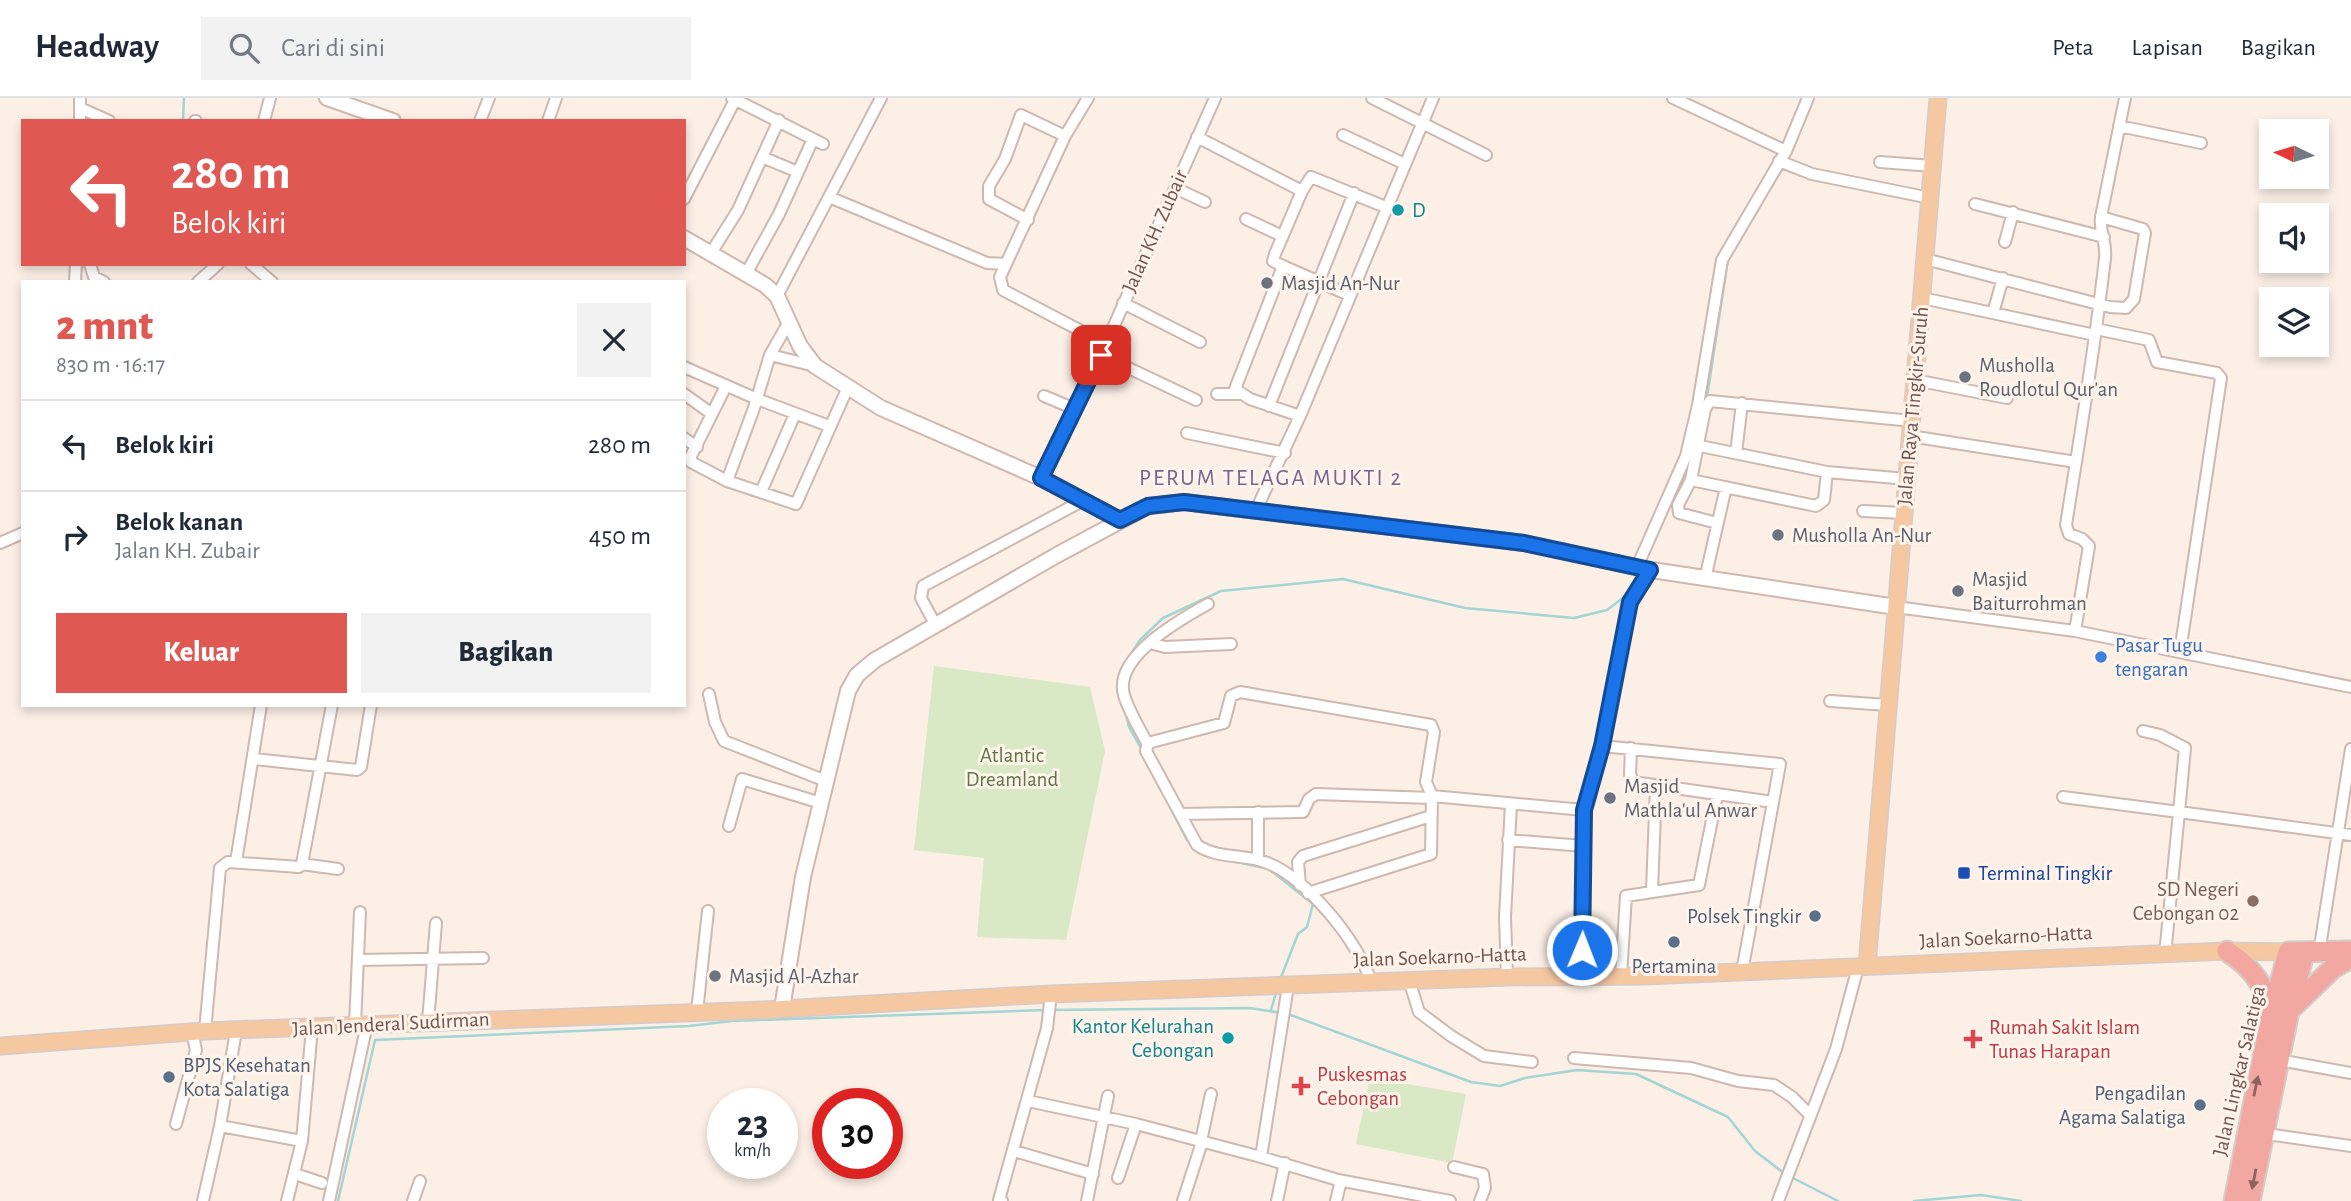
<!DOCTYPE html>
<html lang="id">
<head>
<meta charset="utf-8">
<style>
	body { margin:0; font-family:"Alegreya Sans",sans-serif; background:#f2f2f3; color:#1f2937; height:100vh; display:flex; flex-direction:column; font-size:26px; white-space:nowrap }
	* { box-sizing:border-box; margin:0 }
	p { font-size:23px; color:#747a83 }
	.icon { flex:none; width:38px; height:38px; fill:none; stroke:currentColor; stroke-width:2; stroke-linecap:round; stroke-linejoin:round }
	.map { position:relative; flex:1; overflow:hidden }
	.side { position:absolute; left:21px; top:182px; width:665px; height:427px; display:flex; flex-direction:column; background:#fff; border-radius:0px; box-shadow:0 4px 10px #0003 }
	.side>* { flex:none }
	.guide { position:absolute; left:21px; top:21px; width:665px; height:147px; border-radius:0px; box-shadow:0 4px 10px #0003; background:#df5852; color:#fff; overflow:hidden }
	.needle { width:46px; rotate:275deg }
	.tools { position:absolute; left:2259px; top:21px; display:grid; gap:14px }
	.tools a { display:grid; place-items:center; width:70px; height:70px; border-radius:0px; background:#fff; box-shadow:0 4px 10px #0003; font-size:35px }
	.speed { position:absolute; left:707px; top:990px; display:flex; gap:14px; font-size:35px; font-weight:700; text-align:center }
	.speed>* { display:grid; place-content:center; width:91px; height:91px; border-radius:50%; background:#fff; box-shadow:0 4px 10px #0003; line-height:1 }
	.speed small { font-size:18px; font-weight:400 }
	.speed .limit { border:10px solid #d22; background:#fff; color:#111 }
	.pin { position:absolute; display:grid; place-items:center; width:60px; height:60px; color:#fff; margin:-30px; border-radius:14px; box-shadow:0 4px 10px #0006 }
	.me { position:absolute; width:77px; margin:-38px; rotate:1deg; stroke-linejoin:round; filter:drop-shadow(0 0 5px #0008) }
	.turn { display:flex; align-items:center; gap:24px; height:147px; padding:0 35px; font-size:32px }
	.turn .icon { width:91px; height:91px; stroke-width:2.5 }
	.turn b { display:block; font-size:49px; line-height:60px }
	.round { display:grid; place-items:center; flex:none; width:74px; height:74px; border-radius:0px; background:#f2f2f3 }
	.summary { display:flex; align-items:center; justify-content:space-between; height:119px; padding:0 35px }
	h1 { font-size:42px; font-weight:800; line-height:52px; color:#df5852 }
	.cta { display:flex; gap:14px; margin-top:auto; padding:14px 35px }
	.cta a { flex:1; height:80px; border-radius:0px; background:#df5852; color:#fff; font-size:28px; font-weight:800; line-height:80px; text-align:center }
	.cta a+a { background:#f2f2f3; color:#1f2937 }
	ul { padding:0; list-style:none }
	li { display:flex; align-items:center; gap:21px; height:91px; padding:0 35px; border-top:2px solid #e0e1e3 }
	li div { flex:1 }
	li b { display:block; font-size:26px }
	li em { font-style:normal }
	header { display:flex; align-items:center; gap:42px; box-sizing:border-box; height:98px; padding:0 35px; background:#fff; border-bottom:2px solid #e0e1e3 }
	header strong { font-size:33px }
	nav { display:flex; gap:38px; margin-inline-start:auto; font-size:24px }
	.search { width:490px; height:63px; background:#f2f2f3; display:flex; align-items:center; gap:18px; box-sizing:border-box; padding:0 24px; border-radius:0px; color:#747a83; font-size:26px }
	.map>svg:first-child { display:block }
	.green { fill:#d9e8c5 }
	.lines { fill:none; stroke-linecap:round; stroke-linejoin:round }
	.stream { stroke:#a2d5d4; stroke-width:2.5 }
	.street-casing { stroke:#ceb8b0; stroke-width:14 }
	.secondary-casing { stroke:#d1b7ad; stroke-width:18 }
	.primary-casing { stroke:#d5cbc9; stroke-width:19 }
	.highway-casing { stroke:#d5cbc9; stroke-width:23 }
	.street { stroke:#fff; stroke-width:10 }
	.secondary { stroke:#fff; stroke-width:14 }
	.primary { stroke:#f6c8a2; stroke-width:16 }
	.highway { stroke:#f2a7a0; stroke-width:19 }
	.oneway { fill:#8c645d }
	.route-casing { stroke:#114b97; stroke-width:18 }
	.route { stroke:#1a73e8; stroke-width:12 }
	.culture-dot { fill:#0f9aa8; stroke:#fef4ec; stroke-width:2.5 }
	.worship-dot { fill:#6b7280; stroke:#fef4ec; stroke-width:2.5 }
	.shop-dot { fill:#3f7fe0; stroke:#fef4ec; stroke-width:2.5 }
	.transit-dot { fill:#1a4fb4; stroke:#fef4ec; stroke-width:2.5 }
	.education-dot { fill:#8d6e63; stroke:#fef4ec; stroke-width:2.5 }
	.service-dot { fill:#5c6f8a; stroke:#fef4ec; stroke-width:2.5 }
	.health-dot { fill:#e0444e; stroke:#fef4ec; stroke-width:2.5 }
	.labels { text-anchor:middle; dominant-baseline:central; stroke-width:6; stroke-linejoin:round; paint-order:stroke }
	.culture-label { font-size:21px; fill:#0d838f; stroke:#fef4ec; text-anchor:start }
	.street-label { font-size:21px; fill:#73534c; stroke:#fef4ec }
	.worship-label { font-size:21px; fill:#5b616d; stroke:#fef4ec; text-anchor:start }
	.shop-label { font-size:21px; fill:#366cbe; stroke:#fef4ec; text-anchor:start }
	.park-label { font-size:21px; fill:#5d7844; stroke:#fef4ec }
	.transit-label { font-size:21px; fill:#164399; stroke:#fef4ec; text-anchor:start }
	.education-label { font-size:21px; fill:#785e54; stroke:#fef4ec; text-anchor:end }
	.service-label { font-size:21px; fill:#4e5e75; stroke:#fef4ec; text-anchor:end }
	.health-label { font-size:21px; fill:#be3a42; stroke:#fef4ec; text-anchor:start }
	.neighbourhood-label { font-size:23px; letter-spacing:2px; fill:#7a648f; stroke:#fef4ec }
</style>
</head>
<body>
<header>
<strong>Headway</strong>
<div class="search"><svg class="icon" aria-label="search" viewBox="0 0 24 24"><circle cx="10" cy="10" r="6"/><path d="M15 15l6 6"/></svg>Cari di sini</div>
<nav><a>Peta</a><a>Lapisan</a><a>Bagikan</a></nav>
</header>
<div class="map">
<svg width="2351" height="1103" viewBox="0 0 2351 1103">
	<rect width="100%" height="100%" fill="#fbefe6"/>
	<path class="green" d="M 934,568 L 1090,589 L 1105,653 L 1066,842 L 977,839 L 984,760 L 914,752 Z
		M 1370,980 L 1466,996 L 1452,1065 L 1356,1046 Z"/>
	<g class="lines">
		<path class="stream" d="M 183,23 L 184,0
			M 1793,49 L 1807,16
			M 1707,299 L 1728,161
			M 4,449 L 17,443
			M 1644,466 L 1690,363
			M 1119,592 L 1120,573 L 1140,542 L 1163,520 L 1221,493 L 1343,481 L 1465,510 L 1574,520 L 1607,512 L 1624,499 L 1640,475
			M 1125,612 L 1129,629 L 1143,654
			M 1169,707 L 1187,742 L 1202,755
			M 1232,763 L 1269,771 L 1313,806 L 1307,829 L 1298,836 L 1280,882
			M 1051,912 L 1250,910 L 1282,915
			M 1271,912 L 1276,895
			M 1288,916 L 1471,984 L 1500,988 L 1525,980 L 1577,972 L 1636,976 L 1728,1019 L 1755,1053 L 1785,1076
			M 1791,1079 L 1838,1103
			M 338,1103 L 375,942 L 689,928 L 732,923 L 1044,912
			M 1914,1103 L 1981,1097 L 2021,1103"/>
		<g class="street-casing">
			<path id="street" d="M 80,0 L 80,23
				M 732,0 L 823,46
				M 1372,0 L 1486,57
				M 1673,0 L 1786,53
				M 80,10 L 109,23
				M 195,23 L 196,23
				M 264,23 L 270,0
				M 480,23 L 489,0
				M 548,23 L 556,0
				M 2119,28 L 2201,45
				M 1343,37 L 1405,66
				M 1197,39 L 1302,93
				M 762,59 L 798,74
				M 1779,63 L 1812,76 L 1930,100
				M 1880,64 L 1933,68
				M 1175,90 L 1205,104
				M 829,99 L 987,165 L 1006,166 L 1065,38 L 1088,0
				M 684,101 L 735,2
				M 1975,106 L 2104,139
				M 1246,121 L 1282,138
				M 1028,122 L 989,101 L 989,88 L 1005,61 L 1021,17 L 1065,38
				M 2005,144 L 2013,114
				M 711,155 L 738,112 L 779,22
				M 1925,161 L 2110,209 L 2126,210 L 2134,201 L 2145,135 L 2143,131 L 2101,119
				M 90,166 L 94,179 L 104,184
				M 251,166 L 272,184
				M 1006,166 L 1000,179 L 1003,192 L 1106,246
				M 1283,168 L 1273,163 L 1275,156 L 1302,93 L 1311,79 L 1388,110
				M 747,174 L 779,116 L 813,41
				M 75,184 L 76,166
				M 198,184 L 218,166
				M 777,198 L 881,0
				M 1922,200 L 2095,237
				M 1123,205 L 1200,244
				M 1993,215 L 2003,180
				M 2096,231 L 2149,242 L 2157,264 L 2217,275 L 2221,280 L 2180,554
				M 770,257 L 815,268
				M 1101,257 L 1196,302
				M 684,269 L 757,301 L 829,328
				M 1915,282 L 2007,300
				M 726,288 L 691,358 L 691,364 L 727,383 L 796,406 L 848,289
				M 684,296 L 712,316
				M 1217,296 L 1240,296
				M 1044,298 L 1075,311
				M 1269,308 L 1354,95
				M 1300,318 L 1433,0
				M 1187,335 L 1285,355
				M 1910,338 L 2076,364
				M 684,340 L 697,349
				M 1700,348 L 1827,374
				M 1736,355 L 1742,305
				M 1041,380 L 1101,257 L 1215,0
				M 1907,381 L 1827,374 L 1824,402 L 1816,408 L 1691,382 L 1705,311 L 1710,303 L 1912,323
				M 1691,382 L 1678,407 L 1679,415 L 1717,425
				M 727,383 L 754,310 L 770,257 L 790,222
				M 761,394 L 795,316
				M 1256,412 L 1300,318 L 1250,301 L 1235,291 L 1283,168 L 1349,197
				M 1863,413 L 1904,415
				M 0,445 L 23,435
				M 1637,469 L 1686,358 L 1698,307 L 1722,162 L 1786,53 L 1808,0
				M 1705,481 L 1726,389
				M 1896,509 L 2075,533 L 2351,589
				M 935,526 L 921,500 L 923,488 L 1084,402
				M 2075,533 L 2089,448 L 2082,441 L 2069,436 L 2066,427 C 2080,338 2095,249 2105,160 C 2107,144 2099,135 2101,119 L 2125,0
				M 1150,545 L 1165,549 L 1231,546
				M 709,596 L 715,624 L 724,643 L 826,683
				M 1830,603 L 1888,607
				M 1148,647 C 1140,631 1129,614 1124,597 C 1113,559 1181,521 1208,506
				M 1602,648 L 1780,666 L 1742,874
				M 1631,650 L 1630,676 L 1633,684 L 1773,704
				M 254,661 L 357,672 L 361,669 L 371,607
				M 2063,699 L 2179,714 L 2185,650 L 2160,637 L 2143,633
				M 1258,714 L 1258,762
				M 1180,716 L 1303,714 L 1309,701 L 1316,696 L 1432,700
				M 729,728 L 742,681 L 821,705
				M 1508,742 L 1584,748
				M 236,764 L 261,607
				M 302,766 L 338,771
				M 1300,787 L 1298,764 L 1303,758 L 1431,718
				M 1652,793 L 1656,688
				M 1308,795 L 1431,756 L 1432,698
				M 2319,855 L 2351,651
				M 2165,857 L 2179,714 L 2351,737
				M 358,862 L 483,860
				M 1621,877 L 1626,798 L 1699,787 L 1717,697
				M 1581,878 L 1584,712 L 1604,638 L 1630,504 L 1650,472
				M 1507,879 L 1505,819 L 1511,706
				M 1409,882 L 1419,914 L 1451,938 L 1484,958 L 1532,964
				M 1371,884 C 1359,844 1305,778 1265,764 C 1243,756 1217,761 1197,747 L 1146,653 L 1148,645 L 1224,625 L 1231,598 L 1240,594 L 1431,627 L 1434,634 L 1426,684 L 1432,698 L 1584,712
				M 1288,888 L 1261,1059 L 1338,1082 L 1340,1087 L 1336,1103
				M 697,914 L 708,813
				M 428,924 L 436,825
				M 355,927 L 360,814
				M 205,933 L 220,770 L 228,764 L 299,769 L 302,766 L 332,607
				M 1574,960 L 1691,970 L 1738,983 L 1774,987 L 1792,999 L 1810,1017
				M 2279,962 L 2351,975
				M 1028,1003 L 1136,1026
				M 176,1026 L 196,952 L 192,934
				M 220,1028 L 302,1043
				M 2260,1035 L 2351,1048
				M 1201,1043 L 1211,996
				M 1014,1053 L 1093,1076
				M 1454,1069 L 1483,1076 L 1485,1090 L 1480,1103
				M 295,1076 L 322,1085
				M 1118,1080 L 1136,1026 L 1261,1059
				M 1338,1082 L 1450,1103
				M 203,1103 L 220,1028 L 236,933
				M 287,1103 L 302,1043 L 312,930
				M 329,1103 L 367,926
				M 413,1103 L 420,1083
				M 1002,1103 L 999,1102 L 1047,930 L 1051,896
				M 1087,1103 L 1108,998
				M 1183,1103 L 1202,1044
				M 1277,1103 L 1285,1065
				M 1778,1103 L 1836,951 L 1858,869"/>
		</g>
		<g class="secondary-casing">
			<path id="secondary" d="M 327,0 L 393,23
				M 684,140 L 765,187 L 777,198 L 800,248 L 815,268 L 881,310 L 1041,380 L 1120,422
				M 782,911 L 803,779 L 848,593 L 857,577 L 875,562 L 1057,457 L 1148,408 L 1184,404 L 1524,445 L 1645,471 L 1896,509"/>
		</g>
		<g class="primary-casing">
			<path id="primary" d="M 1867,868 L 1938,0
				M 0,948 L 205,933 L 764,912 L 1051,896 L 1507,879 L 1644,878 L 2227,853 L 2288,854"/>
		</g>
		<g class="highway-casing">
			<path id="highway" d="M 2227,853 C 2252,870 2268,888 2268,918
				M 2294,908 L 2333,870 L 2351,860
				M 2234,1103 L 2268,933 L 2288,854 L 2351,853
				M 2250,1103 L 2288,918 L 2304,855"/>
		</g>
		<use href="#street" class="street"/>
		<use href="#secondary" class="secondary"/>
		<use href="#primary" class="primary"/>
		<use href="#highway" class="highway"/>
	</g>
	<defs><path id="oneway-solid" d="M-6-.8H1V-3.2L6.5 0L1 3.2V.8H-6Z" transform="scale(1.75)"/></defs>
	<g class="oneway">
		<use href="#oneway-solid" transform="translate(2256 988) rotate(-78)"/>
		<use href="#oneway-solid" transform="translate(2254 1081) rotate(101)"/>
	</g>
	<g class="lines">
		<g class="route-casing">
			<path id="route" d="M 1101,257 L 1041,380 L 1120,422 L 1148,408 L 1184,404 L 1524,445 L 1650,472 L 1630,504 L 1602,648 L 1584,712 L 1582,852"/>
		</g>
		<use href="#route" class="route"/>
	</g>
	<g class="culture-dot">
		<circle cx="1398" cy="112" r="7"/>
		<circle cx="1228" cy="940" r="7"/>
	</g>
	<g class="worship-dot">
		<circle cx="1267" cy="185" r="7"/>
		<circle cx="1965" cy="279" r="7"/>
		<circle cx="1778" cy="437" r="7"/>
		<circle cx="1958" cy="493" r="7"/>
		<circle cx="1610" cy="700" r="7"/>
		<circle cx="715" cy="878" r="7"/>
	</g>
	<circle class="shop-dot" cx="2101" cy="559" r="7"/>
	<rect class="transit-dot" x="1957" y="768" width="14" height="14" rx="3.5"/>
	<circle class="education-dot" cx="2253" cy="803" r="7"/>
	<g class="service-dot">
		<circle cx="1815" cy="818" r="7"/>
		<circle cx="1674" cy="844" r="7"/>
		<circle cx="169" cy="979" r="7"/>
		<circle cx="2200" cy="1007" r="7"/>
	</g>
	<g class="health-dot">
		<path d="M1969.5 930.5h7v7h7v7h-7v7h-7v-7h-7v-7h7z"/>
		<path d="M1297.5 977.5h7v7h7v7h-7v7h-7v-7h-7v-7h7z"/>
	</g>
	<g class="labels">
		<g class="culture-label">
			<text x="1412" y="112">D</text>
			<text x="1214" y="928" text-anchor="end">Kantor Kelurahan<tspan x="1214" dy="24">Cebongan</tspan></text>
		</g>
		<g class="street-label">
			<text transform="translate(1155 133) rotate(-66)">Jalan KH. Zubair</text>
			<text transform="translate(1913 308) rotate(-85)">Jalan Raya Tingkir-Suruh</text>
			<text transform="translate(2006 839) rotate(-3)">Jalan Soekarno-Hatta</text>
			<text transform="translate(1440 859) rotate(-2)">Jalan Soekarno-Hatta</text>
			<text transform="translate(391 926) rotate(-3)">Jalan Jenderal Sudirman</text>
			<text transform="translate(2239 973) rotate(-77)">Jalan Lingkar Salatiga</text>
		</g>
		<g class="worship-label">
			<text x="1281" y="185">Masjid An-Nur</text>
			<text x="1979" y="267">Musholla<tspan x="1979" dy="24">Roudlotul Qur'an</tspan></text>
			<text x="1792" y="437">Musholla An-Nur</text>
			<text x="1972" y="481">Masjid<tspan x="1972" dy="24">Baiturrohman</tspan></text>
			<text x="1624" y="688">Masjid<tspan x="1624" dy="24">Mathla'ul Anwar</tspan></text>
			<text x="729" y="878">Masjid Al-Azhar</text>
		</g>
		<g class="shop-label">
			<text x="2115" y="547">Pasar Tugu<tspan x="2115" dy="24">tengaran</tspan></text>
		</g>
		<g class="park-label">
			<text x="1012" y="657">Atlantic<tspan x="1012" dy="24">Dreamland</tspan></text>
		</g>
		<g class="transit-label">
			<text x="1978" y="775">Terminal Tingkir</text>
		</g>
		<g class="education-label">
			<text x="2239" y="791">SD Negeri<tspan x="2239" dy="24">Cebongan 02</tspan></text>
		</g>
		<g class="service-label">
			<text x="1801" y="818">Polsek Tingkir</text>
			<text x="1674" y="868" text-anchor="middle">Pertamina</text>
			<text x="183" y="967" text-anchor="start">BPJS Kesehatan<tspan x="183" dy="24">Kota Salatiga</tspan></text>
			<text x="2186" y="995">Pengadilan<tspan x="2186" dy="24">Agama Salatiga</tspan></text>
		</g>
		<g class="health-label">
			<text x="1989" y="929">Rumah Sakit Islam<tspan x="1989" dy="24">Tunas Harapan</tspan></text>
			<text x="1317" y="976">Puskesmas<tspan x="1317" dy="24">Cebongan</tspan></text>
		</g>
		<g class="neighbourhood-label">
			<text x="1271" y="380">PERUM TELAGA MUKTI 2</text>
		</g>
	</g>
</svg>
<div class="tools">
<a><svg class="needle" viewBox="-14 -14 28 28"><path d="M0-13l5 13h-10z" fill="#e53935"/><path d="M0 13l5-13h-10z" fill="#747a83"/></svg></a>
<a><svg class="icon" aria-label="sound" viewBox="0 0 24 24"><path d="M4 9h4l5-4v14l-5-4H4zM17 9q2 3 0 6"/></svg></a>
<a><svg class="icon" aria-label="layers" viewBox="0 0 24 24"><path d="M12 4l9 5-9 5-9-5zM3 14l9 5 9-5"/></svg></a>
</div>
<div class="speed"><div>23<small>km/h</small></div><div class="limit">30</div></div>
<div class="pin" style="left:1101px;top:257px;background:#d93025"><svg class="icon" aria-label="arrive" viewBox="0 0 24 24"><path d="M6 21V4h12l-3 4 3 4H6"/></svg></div>
<svg class="me" style="left:1582px;top:852px" viewBox="-20 -20 40 40"><circle r="17" fill="#1a73e8" stroke="#fff" stroke-width="3"/><path d="M0-11L8 9 0 5-8 9z" fill="#fff"/></svg>
<div class="guide">
<div class="turn"><svg class="icon" aria-label="left" viewBox="0 0 24 24"><path d="M17 20v-9H6M10 6l-5 5 5 5"/></svg><div><b>280 m</b>Belok kiri</div></div>
</div>
<section class="side">
<div class="summary"><div><h1>2 mnt</h1><p>830 m · 16:17</p></div><a class="round"><svg class="icon" aria-label="close" viewBox="0 0 24 24"><path d="M6 6l12 12M18 6L6 18"/></svg></a></div>
<ul>
<li><svg class="icon" aria-label="left" viewBox="0 0 24 24"><path d="M17 20v-9H6M10 6l-5 5 5 5"/></svg><div><b>Belok kiri</b></div><em>280 m</em></li>
<li><svg class="icon" aria-label="right" viewBox="0 0 24 24"><path d="M7 20v-9h11M14 6l5 5-5 5"/></svg><div><b>Belok kanan</b><p>Jalan KH. Zubair</p></div><em>450 m</em></li>
</ul>
<div class="cta"><a>Keluar</a><a>Bagikan</a></div>
</section>
</div>
</body>
</html>
